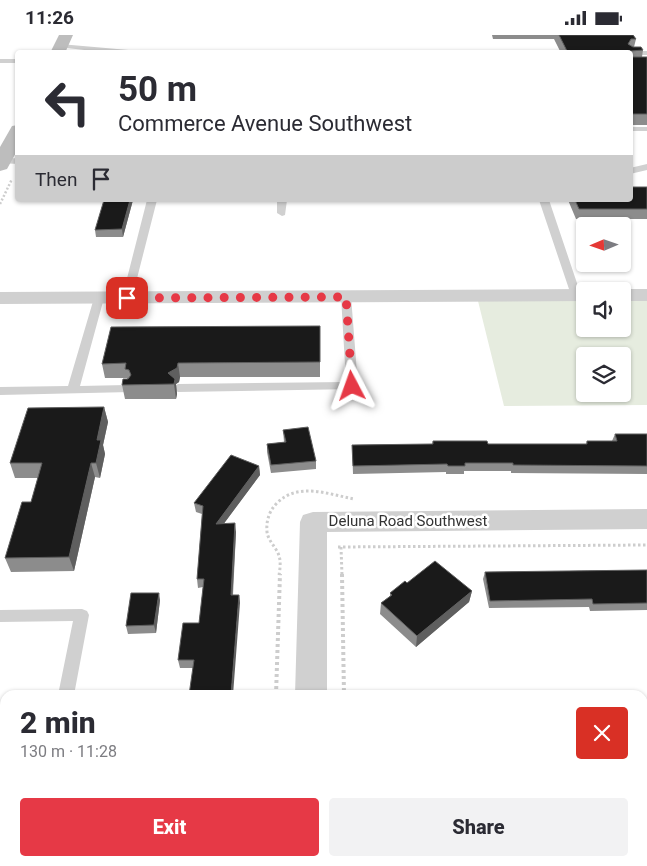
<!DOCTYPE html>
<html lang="en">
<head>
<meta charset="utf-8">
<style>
	body { margin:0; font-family:Roboto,sans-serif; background:#f2f2f3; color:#2b2b33; height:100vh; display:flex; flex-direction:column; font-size:19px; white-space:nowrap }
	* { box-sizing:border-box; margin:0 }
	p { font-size:16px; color:#7c7c81 }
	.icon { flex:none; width:28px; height:28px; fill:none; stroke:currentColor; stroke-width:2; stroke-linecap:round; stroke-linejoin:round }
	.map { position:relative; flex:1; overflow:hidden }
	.drawer { position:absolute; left:0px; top:655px; width:648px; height:176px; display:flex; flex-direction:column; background:#fff; border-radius:15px 15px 0 0; box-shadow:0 1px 4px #0004 }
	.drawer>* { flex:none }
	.top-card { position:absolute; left:15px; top:15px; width:618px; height:152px; border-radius:5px; box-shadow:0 1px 4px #0004; background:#fff; color:#2b2b33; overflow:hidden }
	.needle { width:32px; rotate:268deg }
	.controls { position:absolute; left:576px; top:182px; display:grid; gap:10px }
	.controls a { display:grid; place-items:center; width:55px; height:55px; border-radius:5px; background:#fff; box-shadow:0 1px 4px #0004; font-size:25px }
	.pin { position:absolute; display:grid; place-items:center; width:42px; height:42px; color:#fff; margin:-21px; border-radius:10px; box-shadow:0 2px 8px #0006 }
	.me { position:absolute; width:55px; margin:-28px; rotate:356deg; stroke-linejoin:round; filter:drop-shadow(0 0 4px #0008) }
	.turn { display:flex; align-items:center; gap:18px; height:105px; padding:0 20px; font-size:22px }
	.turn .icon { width:65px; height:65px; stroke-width:2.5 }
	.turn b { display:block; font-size:35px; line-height:42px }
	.then { display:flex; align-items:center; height:48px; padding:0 20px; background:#0003; gap:10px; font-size:19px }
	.round { display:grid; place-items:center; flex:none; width:52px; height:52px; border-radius:5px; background:#f2f2f3 }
	.summary { display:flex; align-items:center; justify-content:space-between; height:85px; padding:0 20px }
	h1 { font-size:30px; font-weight:800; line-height:38px }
	.cta { display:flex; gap:10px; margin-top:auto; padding:10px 20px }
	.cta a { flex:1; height:58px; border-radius:5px; background:#e63946; color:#fff; font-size:20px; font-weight:800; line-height:58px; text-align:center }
	.cta a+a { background:#f2f2f3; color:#2b2b33 }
	.status { display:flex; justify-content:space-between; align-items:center; height:35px; padding:0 25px; background:#fff; direction:ltr }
	.status svg { height:14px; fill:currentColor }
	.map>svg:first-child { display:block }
	.green { fill:#e6ecdf; fill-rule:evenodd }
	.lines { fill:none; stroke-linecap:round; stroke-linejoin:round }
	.path-far2 { stroke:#cdcdcd; stroke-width:2.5; stroke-dasharray:2 2; stroke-linecap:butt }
	.path-far1 { stroke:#cdcdcd; stroke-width:3; stroke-dasharray:2.5 2.5; stroke-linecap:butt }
	.path { stroke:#cdcdcd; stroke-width:4; stroke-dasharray:3 3; stroke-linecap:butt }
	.lane { fill:#d0d0d0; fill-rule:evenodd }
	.street { fill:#d0d0d0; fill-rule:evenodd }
	.secondary { fill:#bdbdbd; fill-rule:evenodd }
	.wall { fill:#8c8c8c }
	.shaded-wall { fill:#5f5f5f }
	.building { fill:#1a1a1a; stroke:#5f5f5f }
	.route { stroke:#e63946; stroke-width:9; stroke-dasharray:0 16.2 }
	.labels { text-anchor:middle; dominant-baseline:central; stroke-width:5; stroke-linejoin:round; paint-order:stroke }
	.street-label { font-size:15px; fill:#333; stroke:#fff }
</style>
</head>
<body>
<div class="status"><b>11:26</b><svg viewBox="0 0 49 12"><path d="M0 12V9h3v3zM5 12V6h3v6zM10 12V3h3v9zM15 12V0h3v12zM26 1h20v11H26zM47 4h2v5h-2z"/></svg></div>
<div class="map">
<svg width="647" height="831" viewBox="0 0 647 831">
	<rect width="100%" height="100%" fill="#fff"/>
	<path class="green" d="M 623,265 L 647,265 L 647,370 L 504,371 L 478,266 L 585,266 L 585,294 L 622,294 ZM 585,321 L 622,321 L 622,359 L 585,359 Z"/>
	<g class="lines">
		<path class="path-far2" d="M 0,169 L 12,144"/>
		<path class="path-far1" d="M 338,512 L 647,510
			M 341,512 L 342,540
			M 279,540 C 280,535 281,526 279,521 C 277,513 268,506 267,497 C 266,486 269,476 277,468 C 298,447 328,459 354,464"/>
		<path class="path" d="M 342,539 L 344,660
			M 276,660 L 280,539
			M 642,789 L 647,789
			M 255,831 L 256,826"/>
		<path class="lane" d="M 60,9 L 140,16 L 143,18 L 111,18 L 58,12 L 58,10 Z
			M 630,16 L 647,16 L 647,20 L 630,20 L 630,18 L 627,18 Z
			M 0,24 L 18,24 L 18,28 L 0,28 Z
			M 630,92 L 647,92 L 647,96 L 630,96 Z
			M 18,123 L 18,129 L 0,128 L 0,124 Z
			M 647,129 L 647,135 L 630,139 L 630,133 Z
			M 147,165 L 157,165 L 132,263 L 127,266 L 122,263 Z
			M 277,165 L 287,165 L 285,180 L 282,181 L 277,178 Z
			M 539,165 L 549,165 L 581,260 L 580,262 L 572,262 L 571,260 Z
			M 346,258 L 351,261 L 358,351 L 356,354 L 178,357 L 172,353 L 178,349 L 346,347 L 341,261 Z
			M 99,260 L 104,263 L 80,351 L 127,350 L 131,351 L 133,354 L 131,357 L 0,360 L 0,352 L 68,351 L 94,263 Z
			M 82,574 L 87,576 L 89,580 L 74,660 L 58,660 L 73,586 L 0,587 L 0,575 Z"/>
		<path class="street" d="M 585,254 L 593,256 L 585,256 L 585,266 L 0,269 L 0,257 Z
			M 622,254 L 647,254 L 647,266 L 622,266 L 622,256 L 614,256 Z
			M 647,474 L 647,494 L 327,497 L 327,660 L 295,660 L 300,487 L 303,480 L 313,477 Z
			M 642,810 L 647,810 L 647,831 L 292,831 L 292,826 L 642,826 Z"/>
		<path class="secondary" d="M 59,0 L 73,0 L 65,18 L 50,18 Z
			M 18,90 L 18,114 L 7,134 L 0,136 L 0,112 L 12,91 Z"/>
	</g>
	<path class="wall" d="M 492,0 L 633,0 L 636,4 L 634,12 L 643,15 L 642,22 L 647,22 L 647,90 L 630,90 L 630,18 L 561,18 L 554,4 L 493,4 Z
		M 647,152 L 647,184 L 576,184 L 568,165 L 630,165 Z
		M 133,165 L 123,202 L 96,202 L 95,195 Z
		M 320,291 L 320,342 L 180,342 L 179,347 L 176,349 L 177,359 L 176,364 L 125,364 L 122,350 L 127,344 L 127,343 L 105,343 L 102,329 Z
		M 104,372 L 108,387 L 103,410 L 105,419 L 100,443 L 95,442 L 74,536 L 11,537 L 5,523 L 31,467 L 38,443 L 15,443 L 10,428 Z
		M 283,395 L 316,426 L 316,434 L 271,438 L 267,417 L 267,409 L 284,407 Z
		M 615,399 L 647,399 L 647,439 L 511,438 L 511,436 L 464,436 L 464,439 L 446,439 L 446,437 L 353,439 L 352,410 L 432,409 L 433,406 L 488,409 L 586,409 L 587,406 L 612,406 Z
		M 259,431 L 260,440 L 224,488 L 236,497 L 233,560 L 239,560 L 240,568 L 193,633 L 180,633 L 178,625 L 199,588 L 203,552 L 198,553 L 197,544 L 202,479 L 196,477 L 194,468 Z
		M 647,535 L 647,575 L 590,576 L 589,572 L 489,573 L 483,544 L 485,537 Z
		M 407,548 L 472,556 L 469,567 L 416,612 L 380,579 L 381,568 L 390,561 L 390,558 Z
		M 160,565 L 156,598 L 128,599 L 126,591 Z
		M 642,697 L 647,697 L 647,743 L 642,743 Z
		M 162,826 L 211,826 L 211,831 L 164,831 Z"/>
	<path class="shaded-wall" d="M 130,165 L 133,165 L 123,202 L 122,194 Z
		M 178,328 L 180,342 L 179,347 L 176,349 L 177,359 L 176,364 L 174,349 L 168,338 Z
		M 104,372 L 108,387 L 103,410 L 105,419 L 100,443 L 96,428 L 97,405 Z
		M 91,428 L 95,442 L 74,536 L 69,522 Z
		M 259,431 L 260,440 L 217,498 L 216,489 Z
		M 235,488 L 236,497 L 232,568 L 231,560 Z
		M 472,556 L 469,567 L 416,612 L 417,601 Z
		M 159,558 L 160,565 L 156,598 L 154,590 Z
		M 239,560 L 240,568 L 233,660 L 231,660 Z"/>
	<path class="building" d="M 559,0 L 633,0 L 636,4 L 631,4 L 628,9 L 633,12 L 641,12 L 643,15 L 631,16 L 631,22 L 647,22 L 647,79 L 630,79 L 630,18 L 568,18 Z
		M 630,152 L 647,152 L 647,174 L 579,174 L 575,165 L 630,165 Z
		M 104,165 L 130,165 L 122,194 L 95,195 Z
		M 320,291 L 320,327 L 178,328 L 177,333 L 168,338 L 175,344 L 174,349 L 122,350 L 123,344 L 128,344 L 131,340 L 129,335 L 125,334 L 126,328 L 102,329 L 111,292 Z
		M 104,372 L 97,405 L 101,405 L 96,428 L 91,428 L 69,522 L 5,523 L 22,467 L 31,467 L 42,428 L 10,428 L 28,373 Z
		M 308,392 L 316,426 L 271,430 L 267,409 L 286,407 L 283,395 Z
		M 615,399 L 647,399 L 647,431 L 513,430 L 513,428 L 465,428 L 465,431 L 448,431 L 447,429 L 353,431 L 352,410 L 433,409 L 433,406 L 487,406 L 488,409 L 587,409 L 587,406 L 617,406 Z
		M 231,420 L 259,431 L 216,489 L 235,488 L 231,560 L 239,560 L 231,660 L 189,660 L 194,625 L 178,625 L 183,588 L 199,588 L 204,544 L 197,544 L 203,471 L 194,468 Z
		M 435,526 L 472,556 L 417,601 L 381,568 L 392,560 L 390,558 L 405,546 L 407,548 Z
		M 647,535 L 647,568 L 593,569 L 592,564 L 490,566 L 485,537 Z
		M 131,558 L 159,558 L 154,590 L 126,591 Z
		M 433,656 L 458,656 L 458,660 L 433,660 Z
		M 642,697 L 647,697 L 647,735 L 642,735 Z"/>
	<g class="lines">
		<path class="route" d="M 127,263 L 346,262 L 352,351"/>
	</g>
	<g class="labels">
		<g class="street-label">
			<text x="408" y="486">Deluna Road Southwest</text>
		</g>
	</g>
</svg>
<div class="controls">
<a><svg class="needle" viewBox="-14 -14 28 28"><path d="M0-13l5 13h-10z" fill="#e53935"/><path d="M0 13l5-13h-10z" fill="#7c7c81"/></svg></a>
<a><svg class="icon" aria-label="sound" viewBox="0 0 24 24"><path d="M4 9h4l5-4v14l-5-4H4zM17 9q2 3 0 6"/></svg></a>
<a><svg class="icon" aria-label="layers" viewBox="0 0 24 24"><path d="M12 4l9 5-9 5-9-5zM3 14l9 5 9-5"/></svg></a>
</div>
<div class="pin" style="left:127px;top:263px;background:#d93025"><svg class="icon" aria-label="arrive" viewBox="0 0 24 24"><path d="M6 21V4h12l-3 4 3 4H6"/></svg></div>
<svg class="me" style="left:352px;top:351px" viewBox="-20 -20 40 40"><path d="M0-17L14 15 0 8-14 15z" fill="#e63946" stroke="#fff" stroke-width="4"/></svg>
<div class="top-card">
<div class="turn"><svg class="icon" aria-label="left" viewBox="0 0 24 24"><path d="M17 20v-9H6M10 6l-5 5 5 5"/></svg><div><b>50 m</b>Commerce Avenue Southwest</div></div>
<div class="then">Then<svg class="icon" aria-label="arrive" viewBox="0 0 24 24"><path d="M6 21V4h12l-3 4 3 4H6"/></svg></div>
</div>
<section class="drawer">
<div class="summary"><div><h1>2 min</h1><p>130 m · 11:28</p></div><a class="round" style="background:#d93025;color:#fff"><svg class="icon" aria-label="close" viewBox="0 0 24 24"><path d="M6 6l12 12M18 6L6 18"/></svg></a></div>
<div class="cta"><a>Exit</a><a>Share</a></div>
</section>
</div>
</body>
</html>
